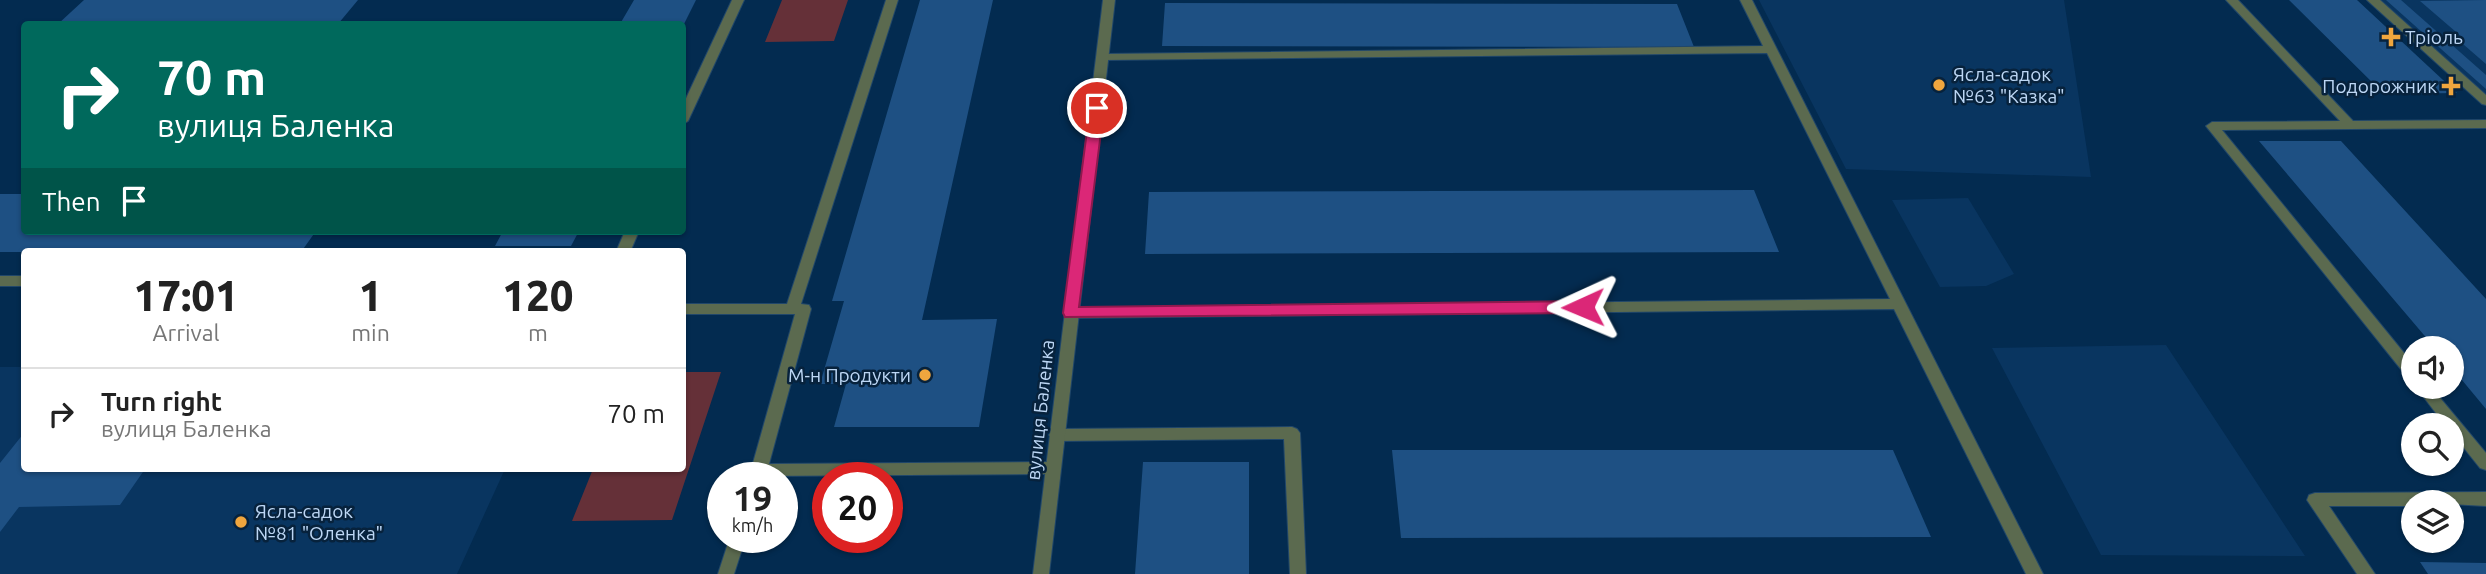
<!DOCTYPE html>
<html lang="en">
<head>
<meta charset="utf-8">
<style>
	body { margin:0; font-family:Ubuntu,sans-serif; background:#f2f2f2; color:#222; height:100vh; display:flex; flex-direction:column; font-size:26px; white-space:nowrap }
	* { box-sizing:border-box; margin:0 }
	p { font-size:23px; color:#767676 }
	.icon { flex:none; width:38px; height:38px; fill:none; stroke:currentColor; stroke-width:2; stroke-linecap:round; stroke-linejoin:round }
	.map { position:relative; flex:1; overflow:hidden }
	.drawer { position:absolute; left:21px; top:248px; width:665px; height:224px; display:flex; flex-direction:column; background:#fff; border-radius:7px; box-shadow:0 2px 5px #0004 }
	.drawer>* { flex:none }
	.hud { position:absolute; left:21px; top:21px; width:665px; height:214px; border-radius:7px; box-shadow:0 2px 5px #0004; background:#00695c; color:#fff; overflow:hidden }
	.fabs { position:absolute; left:2401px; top:336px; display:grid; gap:14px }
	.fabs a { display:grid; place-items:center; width:63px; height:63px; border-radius:50%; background:#fff; box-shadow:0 2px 5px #0004; font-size:35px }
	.speed { position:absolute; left:707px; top:462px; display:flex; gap:14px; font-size:35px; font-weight:700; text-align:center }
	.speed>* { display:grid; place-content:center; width:91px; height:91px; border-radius:50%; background:#fff; box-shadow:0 2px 5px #0004; line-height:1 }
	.speed small { font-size:18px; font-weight:400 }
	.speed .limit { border:10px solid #d22; background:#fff; color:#111 }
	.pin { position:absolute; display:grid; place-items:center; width:60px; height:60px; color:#fff; margin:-30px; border:4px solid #fff; border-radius:50%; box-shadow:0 2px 7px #0007 }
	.me { position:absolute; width:77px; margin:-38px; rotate:269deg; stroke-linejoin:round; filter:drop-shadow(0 0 5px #0008) }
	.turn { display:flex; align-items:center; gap:24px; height:147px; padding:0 21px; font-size:32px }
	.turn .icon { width:91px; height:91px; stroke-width:2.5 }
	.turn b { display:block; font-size:49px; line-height:60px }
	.then { display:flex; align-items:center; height:66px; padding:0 21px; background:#0003; gap:14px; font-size:26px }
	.eta { display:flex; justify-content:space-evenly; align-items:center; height:119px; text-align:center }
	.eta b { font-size:42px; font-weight:800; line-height:49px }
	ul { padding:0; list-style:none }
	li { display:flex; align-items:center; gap:21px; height:91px; padding:0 21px; border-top:2px solid #e0e0e0 }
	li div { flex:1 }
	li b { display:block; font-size:26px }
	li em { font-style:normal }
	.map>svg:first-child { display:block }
	.built { fill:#093560 }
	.green { fill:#653038 }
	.building { fill:#1e5083 }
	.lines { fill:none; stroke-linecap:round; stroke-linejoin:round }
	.service-casing { stroke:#21476a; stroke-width:2 }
	.minor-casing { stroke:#21476a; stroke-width:2 }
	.service { fill:#5b6a4f; fill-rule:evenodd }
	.minor { fill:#5b6a4f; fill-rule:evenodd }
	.route { fill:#db2777; stroke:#8e194d; stroke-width:2 }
	.poi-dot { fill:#f0a63e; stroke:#07223c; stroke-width:2.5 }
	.labels { text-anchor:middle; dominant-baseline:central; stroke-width:5; stroke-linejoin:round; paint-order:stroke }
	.poi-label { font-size:19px; fill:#bdd7f5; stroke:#07223c; text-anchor:start }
	.street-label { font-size:19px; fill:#bdd7f5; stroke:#07223c }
</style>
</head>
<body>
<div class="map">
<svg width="2486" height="574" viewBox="0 0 2486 574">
	<rect width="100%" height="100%" fill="#032b50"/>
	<path class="built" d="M 1759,0 L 2064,0 L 2091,177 L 1846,169 Z
		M 2378,0 L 2486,0 L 2486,97 Z
		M 1968,198 L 2014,274 L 1986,286 L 1940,287 L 1892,200 Z
		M 2166,345 L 2305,556 L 2101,555 L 1992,348 Z
		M 0,367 L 24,367 L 24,469 L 505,469 L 457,574 L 0,574 Z"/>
	<path class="green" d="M 782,0 L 848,0 L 834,41 L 765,42 Z
		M 683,372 L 721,372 L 672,520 L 572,521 L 593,469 L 682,469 Z"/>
	<path class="building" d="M 84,0 L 358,0 L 338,24 L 58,24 Z
		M 634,0 L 696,0 L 684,24 L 620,24 Z
		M 920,0 L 993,0 L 922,320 L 997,319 L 979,427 L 834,427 L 846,384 L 820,384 L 844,301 L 832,301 Z
		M 2289,0 L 2357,0 L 2457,93 L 2384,94 Z
		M 2386,0 L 2401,0 L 2486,75 L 2486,89 Z
		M 2486,0 L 2486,64 L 2456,38 L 2463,38 L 2420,1 Z
		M 1165,3 L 1677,4 L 1694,47 L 1162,46 Z
		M 2259,141 L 2341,141 L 2486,299 L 2486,409 L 2452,368 L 2452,348 L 2435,348 Z
		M 1754,190 L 1779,252 L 1145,254 L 1149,192 Z
		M 0,194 L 24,194 L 24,231 L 316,231 L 301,252 L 0,252 Z
		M 503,231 L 579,231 L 571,246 L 495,246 Z
		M 24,433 L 24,469 L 145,469 L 120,505 L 19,507 L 0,532 L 0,463 Z
		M 1392,450 L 1893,450 L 1931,537 L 1401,538 Z
		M 1143,462 L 1249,462 L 1249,574 L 1135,574 Z
		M 2420,562 L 2486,563 L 2486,574 L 2428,574 Z"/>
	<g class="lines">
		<g class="service-casing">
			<path id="service" d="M 732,0 L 744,0 L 688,121 L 682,125 L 682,107 Z
				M 886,0 L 898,0 L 801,304 L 809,305 L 811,309 L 769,464 L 1053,462 L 1059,464 L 1061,468 L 1059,472 L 1053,474 L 759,476 L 753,474 L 751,470 L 795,314 L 682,314 L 682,304 L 787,304 Z
				M 1740,0 L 1752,0 L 2043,574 L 2026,574 L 1894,309 L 1071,318 L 1064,313 L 1071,308 L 1890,299 L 1767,53 L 1104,60 L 1098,57 L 1104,54 L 1763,46 Z
				M 2226,0 L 2238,0 L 2353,121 L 2486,120 L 2486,128 L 2222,130 L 2413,364 L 2413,379 L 2408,378 L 2206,126 L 2212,122 L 2340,121 Z
				M 2367,0 L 2380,0 L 2486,95 L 2486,105 L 2482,104 Z
				M 625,231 L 639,231 L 630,252 L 616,252 Z
				M 0,276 L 24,276 L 24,286 L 0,286 Z
				M 2416,387 L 2431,387 L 2486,453 L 2486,470 L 2480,468 L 2452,433 L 2452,425 L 2445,425 Z
				M 1292,427 L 1297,429 L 1300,433 L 1306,574 L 1290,574 L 1284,439 L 1057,441 L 1052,439 L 1049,435 L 1052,431 L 1057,429 Z
				M 2486,492 L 2486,506 L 2413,502 L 2413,506 L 2329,506 L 2375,574 L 2357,574 L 2307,500 L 2309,495 L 2315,493 Z
				M 730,537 L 746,537 L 734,574 L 718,574 Z"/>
		</g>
		<g class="minor-casing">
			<path id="minor" d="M 1103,0 L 1115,0 L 1049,574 L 1033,574 Z"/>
		</g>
		<use href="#service" class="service"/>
		<use href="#minor" class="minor"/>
	</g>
	<path class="route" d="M 1097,104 L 1104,108 L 1079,307 L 1583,301 L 1591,307 L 1583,313 L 1065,317 L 1063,313 L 1090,108 Z"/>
	<g class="poi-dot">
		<path d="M2387.5 26.5h7v7h7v7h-7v7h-7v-7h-7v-7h7z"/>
		<circle cx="1939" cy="85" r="7"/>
		<path d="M2447.5 75.5h7v7h7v7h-7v7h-7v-7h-7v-7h7z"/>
		<circle cx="925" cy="375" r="7"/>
		<circle cx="241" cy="522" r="7"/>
	</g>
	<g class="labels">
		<g class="poi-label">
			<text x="2405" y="37">Тріоль</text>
			<text x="1953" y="74">Ясла-садок<tspan x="1953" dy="22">№63 "Казка"</tspan></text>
			<text x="2437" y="86" text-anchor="end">Подорожник</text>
			<text x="911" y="375" text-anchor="end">М-н Продукти</text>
			<text x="255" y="511">Ясла-садок<tspan x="255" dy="22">№81 "Оленка"</tspan></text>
		</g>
		<g class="street-label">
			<text transform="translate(1040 410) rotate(-84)">вулиця Баленка</text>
		</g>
	</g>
</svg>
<div class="fabs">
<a><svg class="icon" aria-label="sound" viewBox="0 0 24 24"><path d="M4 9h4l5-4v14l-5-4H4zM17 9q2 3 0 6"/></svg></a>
<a><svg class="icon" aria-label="search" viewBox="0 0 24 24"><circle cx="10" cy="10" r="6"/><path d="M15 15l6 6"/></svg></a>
<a><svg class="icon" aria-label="layers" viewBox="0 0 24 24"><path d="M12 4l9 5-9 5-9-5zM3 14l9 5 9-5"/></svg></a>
</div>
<div class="speed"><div>19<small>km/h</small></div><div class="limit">20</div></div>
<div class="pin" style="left:1097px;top:108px;background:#d93025"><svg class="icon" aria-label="arrive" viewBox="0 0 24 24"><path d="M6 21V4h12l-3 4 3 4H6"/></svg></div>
<svg class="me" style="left:1583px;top:307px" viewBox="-20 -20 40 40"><path d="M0-17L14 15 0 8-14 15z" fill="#db2777" stroke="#fff" stroke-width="4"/></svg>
<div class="hud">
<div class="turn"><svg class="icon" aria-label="right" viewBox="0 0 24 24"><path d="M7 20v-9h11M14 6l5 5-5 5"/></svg><div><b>70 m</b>вулиця Баленка</div></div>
<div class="then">Then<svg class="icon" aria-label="arrive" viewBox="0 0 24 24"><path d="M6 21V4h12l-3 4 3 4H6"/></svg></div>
</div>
<section class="drawer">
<div class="eta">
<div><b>17:01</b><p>Arrival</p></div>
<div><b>1</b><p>min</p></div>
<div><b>120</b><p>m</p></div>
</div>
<ul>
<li><svg class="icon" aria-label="right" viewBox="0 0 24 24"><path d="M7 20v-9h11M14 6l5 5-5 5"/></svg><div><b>Turn right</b><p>вулиця Баленка</p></div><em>70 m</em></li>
</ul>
</section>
</div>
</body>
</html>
